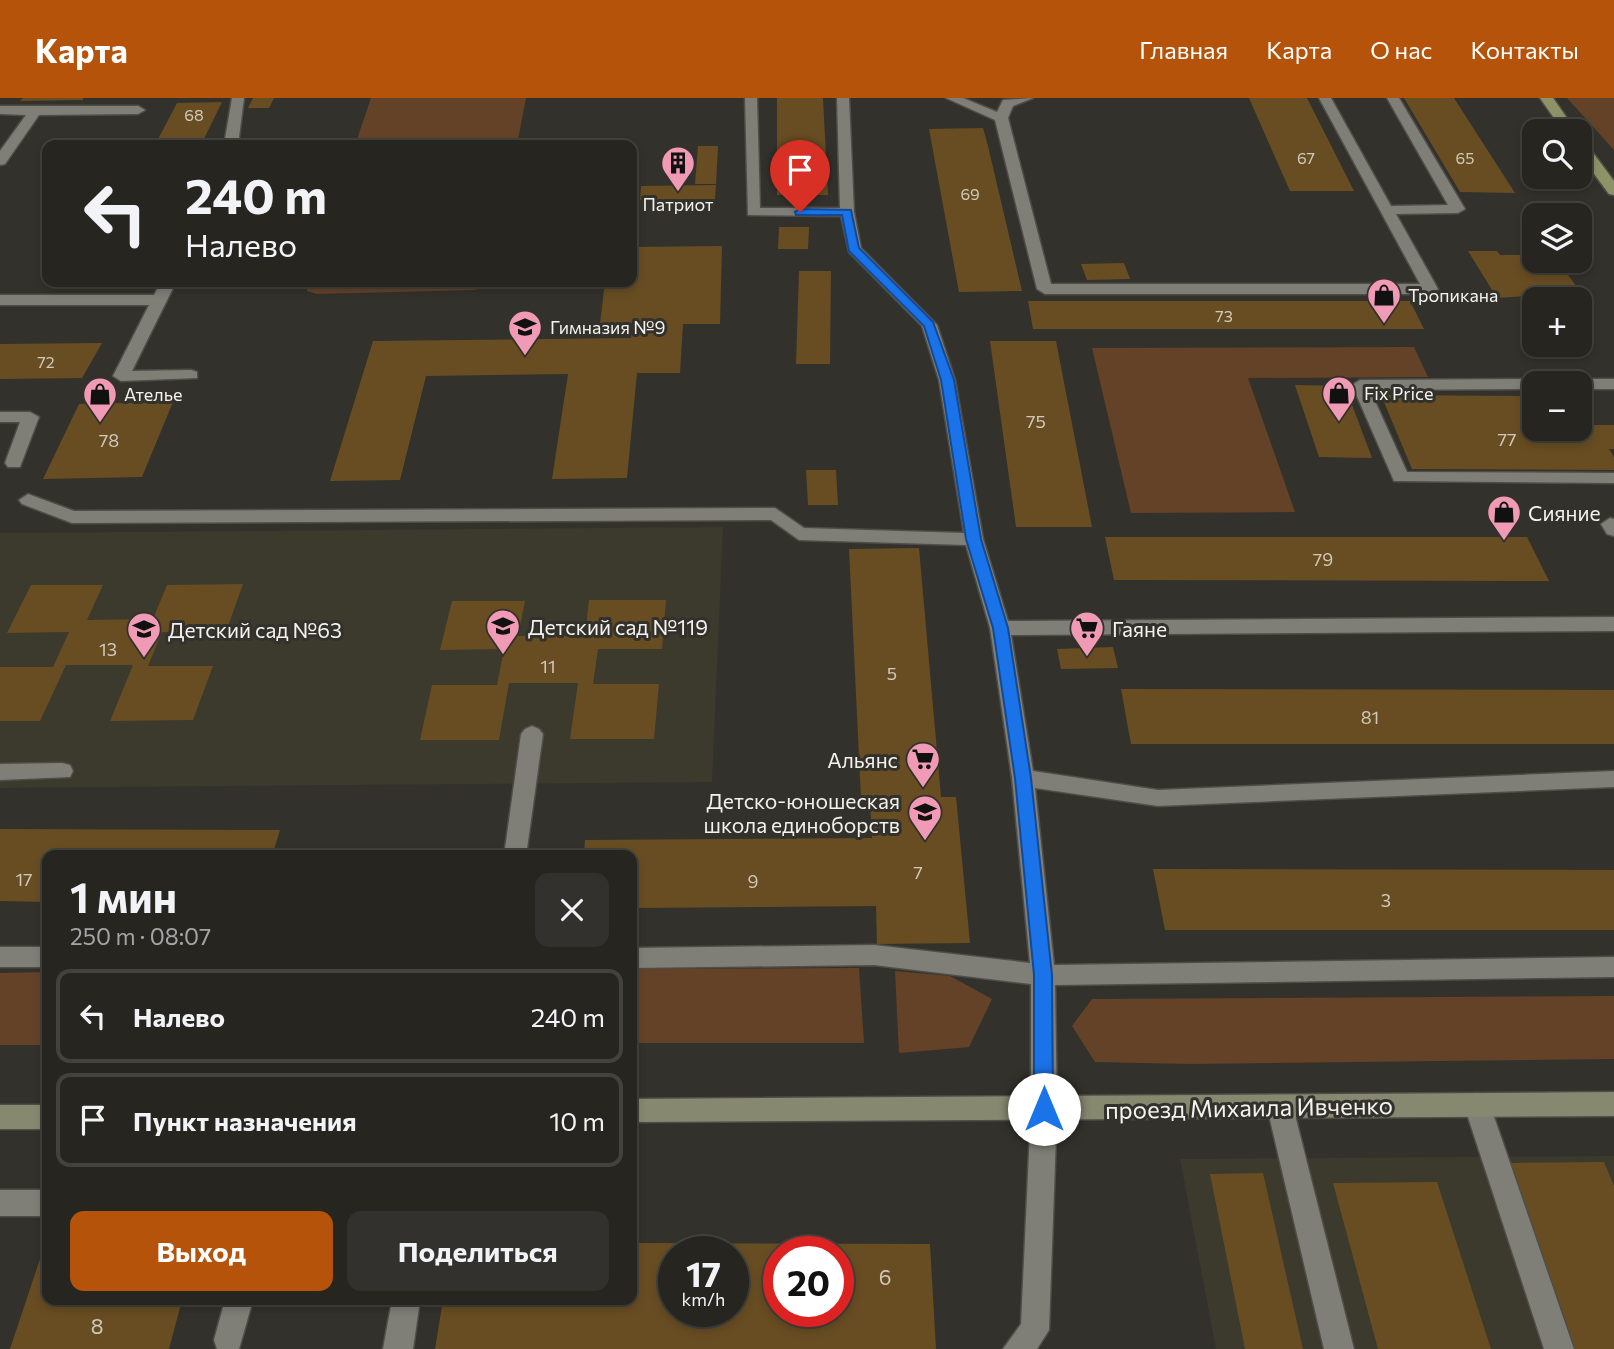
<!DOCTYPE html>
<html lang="ru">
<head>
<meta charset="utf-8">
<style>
	body { margin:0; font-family:Commissioner,sans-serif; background:#32312d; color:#f1f3f6; height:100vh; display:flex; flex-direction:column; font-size:26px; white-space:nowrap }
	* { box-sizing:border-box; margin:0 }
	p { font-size:23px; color:#a4a5a5 }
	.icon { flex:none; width:38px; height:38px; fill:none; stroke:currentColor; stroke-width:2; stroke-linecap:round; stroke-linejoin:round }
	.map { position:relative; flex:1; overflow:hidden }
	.details { position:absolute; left:42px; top:752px; width:595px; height:455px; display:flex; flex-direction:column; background:#262520; border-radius:14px; box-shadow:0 4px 10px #0003,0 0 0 2px #42423e }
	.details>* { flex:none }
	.hud { position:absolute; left:42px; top:42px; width:595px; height:147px; border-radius:14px; box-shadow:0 4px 10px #0003,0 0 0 2px #42423e; background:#262520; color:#f1f3f6; overflow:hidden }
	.controls { position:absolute; left:1522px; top:21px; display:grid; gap:14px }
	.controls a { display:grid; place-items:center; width:70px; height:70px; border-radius:14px; background:#262520; box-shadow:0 4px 10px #0003,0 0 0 2px #42423e; font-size:35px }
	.speed { position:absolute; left:658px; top:1138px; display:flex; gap:14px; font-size:35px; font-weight:700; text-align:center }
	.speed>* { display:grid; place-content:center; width:91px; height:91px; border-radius:50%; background:#262520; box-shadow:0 4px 10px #0003,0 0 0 2px #42423e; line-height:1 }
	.speed small { font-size:18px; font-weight:400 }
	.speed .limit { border:10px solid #d22; background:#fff; color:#111 }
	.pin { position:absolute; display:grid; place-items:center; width:60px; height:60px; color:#fff; margin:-72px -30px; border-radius:50% 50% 50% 0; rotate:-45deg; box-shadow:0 0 7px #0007 }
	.pin .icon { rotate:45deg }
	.me { position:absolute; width:77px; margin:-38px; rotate:0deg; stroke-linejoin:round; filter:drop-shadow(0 0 5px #0008) }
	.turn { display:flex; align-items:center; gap:24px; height:147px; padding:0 28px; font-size:32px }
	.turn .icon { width:91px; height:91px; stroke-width:2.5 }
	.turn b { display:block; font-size:49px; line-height:60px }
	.round { display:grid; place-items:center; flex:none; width:74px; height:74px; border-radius:14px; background:#32312d }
	.headline { display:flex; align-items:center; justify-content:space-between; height:119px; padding:0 28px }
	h1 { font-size:42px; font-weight:700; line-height:52px }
	.button { display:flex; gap:14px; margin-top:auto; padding:14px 28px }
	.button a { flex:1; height:80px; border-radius:14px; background:#b45309; color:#fff; font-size:28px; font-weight:700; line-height:80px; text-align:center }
	.button a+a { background:#32312d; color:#f1f3f6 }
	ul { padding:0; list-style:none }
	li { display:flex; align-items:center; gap:21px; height:94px; margin:0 14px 10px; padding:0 14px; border:4px solid #42423e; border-radius:14px }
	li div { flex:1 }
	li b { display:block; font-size:26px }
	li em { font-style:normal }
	header { display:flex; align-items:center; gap:42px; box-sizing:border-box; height:98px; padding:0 35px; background:#b45309; color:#fff }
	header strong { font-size:33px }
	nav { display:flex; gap:38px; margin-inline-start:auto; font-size:24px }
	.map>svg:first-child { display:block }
	.built { fill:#3c392d }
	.green { fill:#644228 }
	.building { fill:#684d23; fill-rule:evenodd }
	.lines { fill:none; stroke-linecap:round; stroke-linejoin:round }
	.lane-casing { stroke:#4f4d48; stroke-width:3 }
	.secondary-casing { stroke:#4f4d48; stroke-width:3 }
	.primary-casing { stroke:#4f4d48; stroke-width:3 }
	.lane { fill:#7f7e77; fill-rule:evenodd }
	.secondary { fill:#86886f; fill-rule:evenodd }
	.primary { fill:#8d9267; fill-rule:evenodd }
	.route { fill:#1a73e8; stroke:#114b97; stroke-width:2 }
	.labels { text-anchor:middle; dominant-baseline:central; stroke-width:6; stroke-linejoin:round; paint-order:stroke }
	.far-number-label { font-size:16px; fill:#d0c9bb }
	.far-poi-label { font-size:18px; fill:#f3f2ee; stroke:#33312b; text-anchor:start }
	.number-label { font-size:18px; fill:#d0c9bb }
	.poi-label { font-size:21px; fill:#f3f2ee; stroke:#33312b; text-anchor:start }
	.near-number-label { font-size:21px; fill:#d0c9bb }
	.near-street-label { font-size:24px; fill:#f3f2ee; stroke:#33312b }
</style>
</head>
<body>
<header>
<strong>Карта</strong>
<nav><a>Главная</a><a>Карта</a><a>О нас</a><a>Контакты</a></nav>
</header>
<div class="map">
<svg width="1614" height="1251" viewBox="0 0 1614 1251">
	<rect width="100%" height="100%" fill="#33312b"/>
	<path class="built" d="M 723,429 L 712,684 L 0,690 L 0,435 Z
		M 1614,1058 L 1614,1251 L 1216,1251 L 1180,1061 Z"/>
	<path class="green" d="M 371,0 L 526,0 L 517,47 L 355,47 Z
		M 1567,0 L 1614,0 L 1614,52 Z
		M 308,184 L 491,184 L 488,189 L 475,192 L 317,196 L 307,193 Z
		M 1414,249 L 1428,279 L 1248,280 L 1295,414 L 1131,415 L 1092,250 Z
		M 859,870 L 864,945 L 632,945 L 632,871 Z
		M 895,873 L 950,878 L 992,901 L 969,949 L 899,955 Z
		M 47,874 L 47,947 L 0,947 L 0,875 Z
		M 1614,898 L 1614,961 L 1190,966 L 1095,964 L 1072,928 L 1092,901 Z"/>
	<path class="building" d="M 23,0 L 83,0 L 83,2 L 20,3 Z
		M 253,0 L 274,0 L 269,10 L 248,10 Z
		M 777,0 L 823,0 L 828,97 L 777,97 Z
		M 1249,0 L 1307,0 L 1354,93 L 1290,93 Z
		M 1404,0 L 1454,0 L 1515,95 L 1460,94 Z
		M 222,4 L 201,47 L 155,47 L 177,5 Z
		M 983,30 L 988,48 L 1022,193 L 959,194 L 929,31 Z
		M 698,48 L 718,48 L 716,86 L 695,86 Z
		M 716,87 L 715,101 L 640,102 L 641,88 Z
		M 779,129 L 809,129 L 808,151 L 778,151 Z
		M 722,148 L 720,226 L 683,226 L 680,275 L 637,275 L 627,380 L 552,381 L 568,276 L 426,278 L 400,382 L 330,383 L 373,243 L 631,240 L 633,225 L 600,226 L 605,184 L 632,184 L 632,149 Z
		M 1468,153 L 1497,153 L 1500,157 L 1527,157 L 1524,153 L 1535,153 L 1535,163 L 1558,163 L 1584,199 L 1555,199 L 1553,196 L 1497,200 Z
		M 1124,165 L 1130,181 L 1087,182 L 1081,166 Z
		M 799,173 L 831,173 L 830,266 L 796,266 Z
		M 1028,203 L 1410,203 L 1424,231 L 1033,231 Z
		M 990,243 L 1056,243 L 1092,429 L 1016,429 Z
		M 102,245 L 82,280 L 0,281 L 0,246 Z
		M 1295,287 L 1345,288 L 1372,360 L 1319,359 Z
		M 1381,297 L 1535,298 L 1535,331 L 1580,331 L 1580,302 L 1594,327 L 1614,327 L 1614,351 L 1609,351 L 1614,359 L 1614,372 L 1412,371 Z
		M 173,304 L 142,379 L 43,381 L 79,306 Z
		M 806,372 L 836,372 L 838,407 L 808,407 Z
		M 1105,439 L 1527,439 L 1549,483 L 1114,482 Z
		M 919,450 L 941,699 L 956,699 L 970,845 L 877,846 L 876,808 L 632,810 L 632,758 L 584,758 L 585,742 L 872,740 L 870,700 L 861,700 L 849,451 Z
		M 243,486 L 226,534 L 162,534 L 148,568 L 213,568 L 193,622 L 110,623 L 133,567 L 66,567 L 40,623 L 0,623 L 0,569 L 53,569 L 69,534 L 7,535 L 31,487 L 103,487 L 87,522 L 153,521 L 167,487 Z
		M 589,502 L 666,502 L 662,551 L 598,551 L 593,586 L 659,586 L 654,641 L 570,641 L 578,585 L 509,585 L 499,642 L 420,642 L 432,587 L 497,587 L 504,551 L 440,552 L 452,503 L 525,503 L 518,538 L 585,538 Z
		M 1113,549 L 1118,570 L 1061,571 L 1057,551 Z
		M 1121,591 L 1614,592 L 1614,646 L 1131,646 Z
		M 0,731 L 280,732 L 272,758 L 47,758 L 47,804 L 0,803 Z
		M 1153,771 L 1614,772 L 1614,832 L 1165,832 Z
		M 1604,1064 L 1614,1088 L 1614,1251 L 1572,1251 L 1507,1065 Z
		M 1263,1075 L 1303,1251 L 1245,1251 L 1210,1076 Z
		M 1437,1084 L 1491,1251 L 1378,1251 L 1333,1085 Z
		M 632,1145 L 930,1146 L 936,1251 L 435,1251 L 443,1202 L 632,1202 ZM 674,1153 L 733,1153 L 733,1213 L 674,1213 ZM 779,1153 L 838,1153 L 838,1213 L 779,1213 Z
		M 42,1155 L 47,1155 L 47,1202 L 182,1202 L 169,1251 L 10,1251 Z"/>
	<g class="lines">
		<g class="lane-casing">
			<path id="lane" d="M 232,0 L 244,0 L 238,47 L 224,47 Z
				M 745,0 L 757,0 L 760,110 L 840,110 L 837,0 L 849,0 L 854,114 L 861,150 L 937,227 L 955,282 L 983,441 L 1008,523 L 1614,519 L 1614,533 L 1011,537 L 1033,673 L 1158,692 L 1614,673 L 1614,689 L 1158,708 L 1035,690 L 1054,867 L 1614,859 L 1614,879 L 1055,887 L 1057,1011 L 1049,1232 L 1037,1251 L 1003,1251 L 1021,1226 L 1031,1011 L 1031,886 L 874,867 L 632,870 L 632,850 L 874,847 L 1030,865 L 1012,680 L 990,530 L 966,447 L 799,442 L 771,422 L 72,425 L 22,406 L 19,402 L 28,396 L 74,413 L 775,410 L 804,430 L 964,435 L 939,282 L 922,228 L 849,154 L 841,118 L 748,117 Z
				M 946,0 L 963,0 L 997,14 L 1003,2 L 1033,0 L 1013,8 L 1008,20 L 1051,186 L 1420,186 L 1319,0 L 1331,0 L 1391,108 L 1448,107 L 1387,0 L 1399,0 L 1465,111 L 1458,115 L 1396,116 L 1438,191 L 1430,196 L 1045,196 L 1037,191 L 995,22 Z
				M 0,8 L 138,8 L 145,12 L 138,16 L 39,17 L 5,66 L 0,67 L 0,53 L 26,17 L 0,16 Z
				M 161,184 L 176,184 L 132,273 L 191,272 L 197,274 L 197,280 L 121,283 L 113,278 L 149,207 L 0,207 L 0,197 L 154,197 Z
				M 1535,281 L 1543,285 L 1535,285 L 1535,291 L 1370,292 L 1407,374 L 1614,375 L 1614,385 L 1394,383 L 1352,287 L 1360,282 Z
				M 1580,281 L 1614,281 L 1614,291 L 1580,291 L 1580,285 L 1572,285 Z
				M 0,314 L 30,314 L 39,319 L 20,369 L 8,369 L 5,365 L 20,324 L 0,324 Z
				M 1610,420 L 1614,421 L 1614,438 L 1607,436 L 1601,426 Z
				M 532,628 L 539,631 L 543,636 L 526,758 L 504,758 L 521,636 L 525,631 Z
				M 62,665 L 70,667 L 73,673 L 70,679 L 0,682 L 0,666 Z
				M 0,849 L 47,849 L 47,869 L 0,869 Z
				M 1477,995 L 1486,999 L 1490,1007 L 1574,1251 L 1544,1251 L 1464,1007 L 1468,999 Z
				M 1280,997 L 1289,1001 L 1293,1009 L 1354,1251 L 1324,1251 L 1267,1009 L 1271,1001 Z
				M 0,1092 L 47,1092 L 47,1118 L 0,1118 Z
				M 225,1202 L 253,1202 L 239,1251 L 217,1251 L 214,1242 Z
				M 392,1202 L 420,1202 L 413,1251 L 383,1251 Z"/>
		</g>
		<g class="secondary-casing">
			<path id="secondary" d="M 1614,994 L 1614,1018 L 632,1024 L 632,1001 Z
				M 0,1007 L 47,1007 L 47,1031 L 0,1031 Z"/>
		</g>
		<g class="primary-casing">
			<path id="primary" d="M 1540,0 L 1553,0 L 1576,33 L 1563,33 Z
				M 1580,43 L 1585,44 L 1614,83 L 1614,97 L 1609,96 L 1580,57 Z"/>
		</g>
		<use href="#lane" class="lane"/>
		<use href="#secondary" class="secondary"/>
		<use href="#primary" class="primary"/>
	</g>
	<path class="route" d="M 800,111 L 851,112 L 859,150 L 933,224 L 954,282 L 981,441 L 1008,530 L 1031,680 L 1052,877 L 1053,1011 L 1050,1017 L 1044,1020 L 1037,1017 L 1034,1011 L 1034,877 L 1015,680 L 993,530 L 966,441 L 941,282 L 924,228 L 849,153 L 842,117 L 796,117 L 795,114 Z"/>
	<defs>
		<g id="building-pin" transform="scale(1.75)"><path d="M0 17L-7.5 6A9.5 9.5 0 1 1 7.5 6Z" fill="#f09ab5" stroke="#33312b"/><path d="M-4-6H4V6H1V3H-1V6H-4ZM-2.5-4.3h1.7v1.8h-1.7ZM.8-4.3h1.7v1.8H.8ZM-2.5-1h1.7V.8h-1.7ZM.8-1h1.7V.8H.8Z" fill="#111"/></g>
		<g id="shop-pin" transform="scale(1.75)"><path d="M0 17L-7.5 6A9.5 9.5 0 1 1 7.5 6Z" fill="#f09ab5" stroke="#33312b"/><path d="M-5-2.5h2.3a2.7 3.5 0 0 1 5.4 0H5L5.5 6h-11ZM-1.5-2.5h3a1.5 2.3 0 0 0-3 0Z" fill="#111"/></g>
		<g id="school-pin" transform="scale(1.75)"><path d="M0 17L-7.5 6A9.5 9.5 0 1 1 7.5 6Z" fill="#f09ab5" stroke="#33312b"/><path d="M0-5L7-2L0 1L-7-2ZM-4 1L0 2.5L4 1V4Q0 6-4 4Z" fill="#111"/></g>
		<g id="supermarket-pin" transform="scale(1.75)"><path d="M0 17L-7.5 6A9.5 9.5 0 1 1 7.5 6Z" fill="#f09ab5" stroke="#33312b"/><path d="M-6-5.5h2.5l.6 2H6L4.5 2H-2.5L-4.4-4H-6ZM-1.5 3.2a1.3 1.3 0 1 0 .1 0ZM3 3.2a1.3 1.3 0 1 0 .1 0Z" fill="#111"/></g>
	</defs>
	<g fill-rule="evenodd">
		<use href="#building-pin" x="678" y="65"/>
		<use href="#shop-pin" x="1384" y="197"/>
		<use href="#school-pin" x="525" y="229"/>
		<use href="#shop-pin" x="1339" y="295"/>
		<use href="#shop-pin" x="100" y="296"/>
		<use href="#shop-pin" x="1504" y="414"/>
		<use href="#school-pin" x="503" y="528"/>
		<use href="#supermarket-pin" x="1087" y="530"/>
		<use href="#school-pin" x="144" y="531"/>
		<use href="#supermarket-pin" x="923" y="661"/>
		<use href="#school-pin" x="925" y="714"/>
	</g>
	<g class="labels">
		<g class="far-number-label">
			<text x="194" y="16">68</text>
			<text x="1306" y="59">67</text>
			<text x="1465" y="59">65</text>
			<text x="970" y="95">69</text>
			<text x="1224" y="217">73</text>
			<text x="46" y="263">72</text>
		</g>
		<g class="far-poi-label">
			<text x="678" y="106" text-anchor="middle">Патриот</text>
			<text x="1408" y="197">Тропикана</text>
			<text x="550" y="229">Гимназия №9</text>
			<text x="1364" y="295">Fix Price</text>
			<text x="124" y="296">Ателье</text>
		</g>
		<g class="number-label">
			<text x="1036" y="323">75</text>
			<text x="1507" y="341">77</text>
			<text x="109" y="342">78</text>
			<text x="1323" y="461">79</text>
			<text x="108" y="551">13</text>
			<text x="548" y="568">11</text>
			<text x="892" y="575">5</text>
			<text x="1370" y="619">81</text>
			<text x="918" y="774">7</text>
			<text x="24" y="781">17</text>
			<text x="753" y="783">9</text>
			<text x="1386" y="802">3</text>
		</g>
		<g class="poi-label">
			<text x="1528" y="414">Сияние</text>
			<text x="528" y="528">Детский сад №119</text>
			<text x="1112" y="530">Гаяне</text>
			<text x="168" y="531">Детский сад №63</text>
			<text x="898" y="661" text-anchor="end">Альянс</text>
			<text x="900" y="702" text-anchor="end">Детско-юношеская<tspan x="900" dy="24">школа единоборств</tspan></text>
		</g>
		<g class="near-number-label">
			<text x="885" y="1178">6</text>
			<text x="97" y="1227">8</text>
		</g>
		<g class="near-street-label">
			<text transform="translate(1249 1009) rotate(-1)">проезд Михаила Ивченко</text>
		</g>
	</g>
</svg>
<div class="controls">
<a><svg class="icon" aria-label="search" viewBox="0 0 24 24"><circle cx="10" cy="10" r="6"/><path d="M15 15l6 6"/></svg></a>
<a><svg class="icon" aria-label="layers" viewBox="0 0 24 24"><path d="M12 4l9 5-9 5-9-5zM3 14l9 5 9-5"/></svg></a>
<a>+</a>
<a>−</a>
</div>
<div class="speed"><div>17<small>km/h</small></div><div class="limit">20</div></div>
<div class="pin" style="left:800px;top:114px;background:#d93025"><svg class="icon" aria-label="arrive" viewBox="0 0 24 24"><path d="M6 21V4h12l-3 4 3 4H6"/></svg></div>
<svg class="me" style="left:1044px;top:1011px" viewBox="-20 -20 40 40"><circle r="19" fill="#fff"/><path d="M0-13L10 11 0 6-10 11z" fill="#1a73e8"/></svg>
<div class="hud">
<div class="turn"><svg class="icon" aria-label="left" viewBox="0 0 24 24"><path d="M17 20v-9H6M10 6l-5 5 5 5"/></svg><div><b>240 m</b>Налево</div></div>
</div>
<section class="details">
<div class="headline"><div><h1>1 мин</h1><p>250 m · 08:07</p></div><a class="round"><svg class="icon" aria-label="close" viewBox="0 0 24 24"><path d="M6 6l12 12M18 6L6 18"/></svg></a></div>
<ul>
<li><svg class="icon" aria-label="left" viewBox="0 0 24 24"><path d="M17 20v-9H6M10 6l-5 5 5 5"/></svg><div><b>Налево</b></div><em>240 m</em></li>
<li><svg class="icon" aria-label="arrive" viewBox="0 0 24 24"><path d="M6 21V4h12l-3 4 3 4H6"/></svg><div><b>Пункт назначения</b></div><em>10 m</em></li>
</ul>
<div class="button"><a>Выход</a><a>Поделиться</a></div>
</section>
</div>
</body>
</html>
